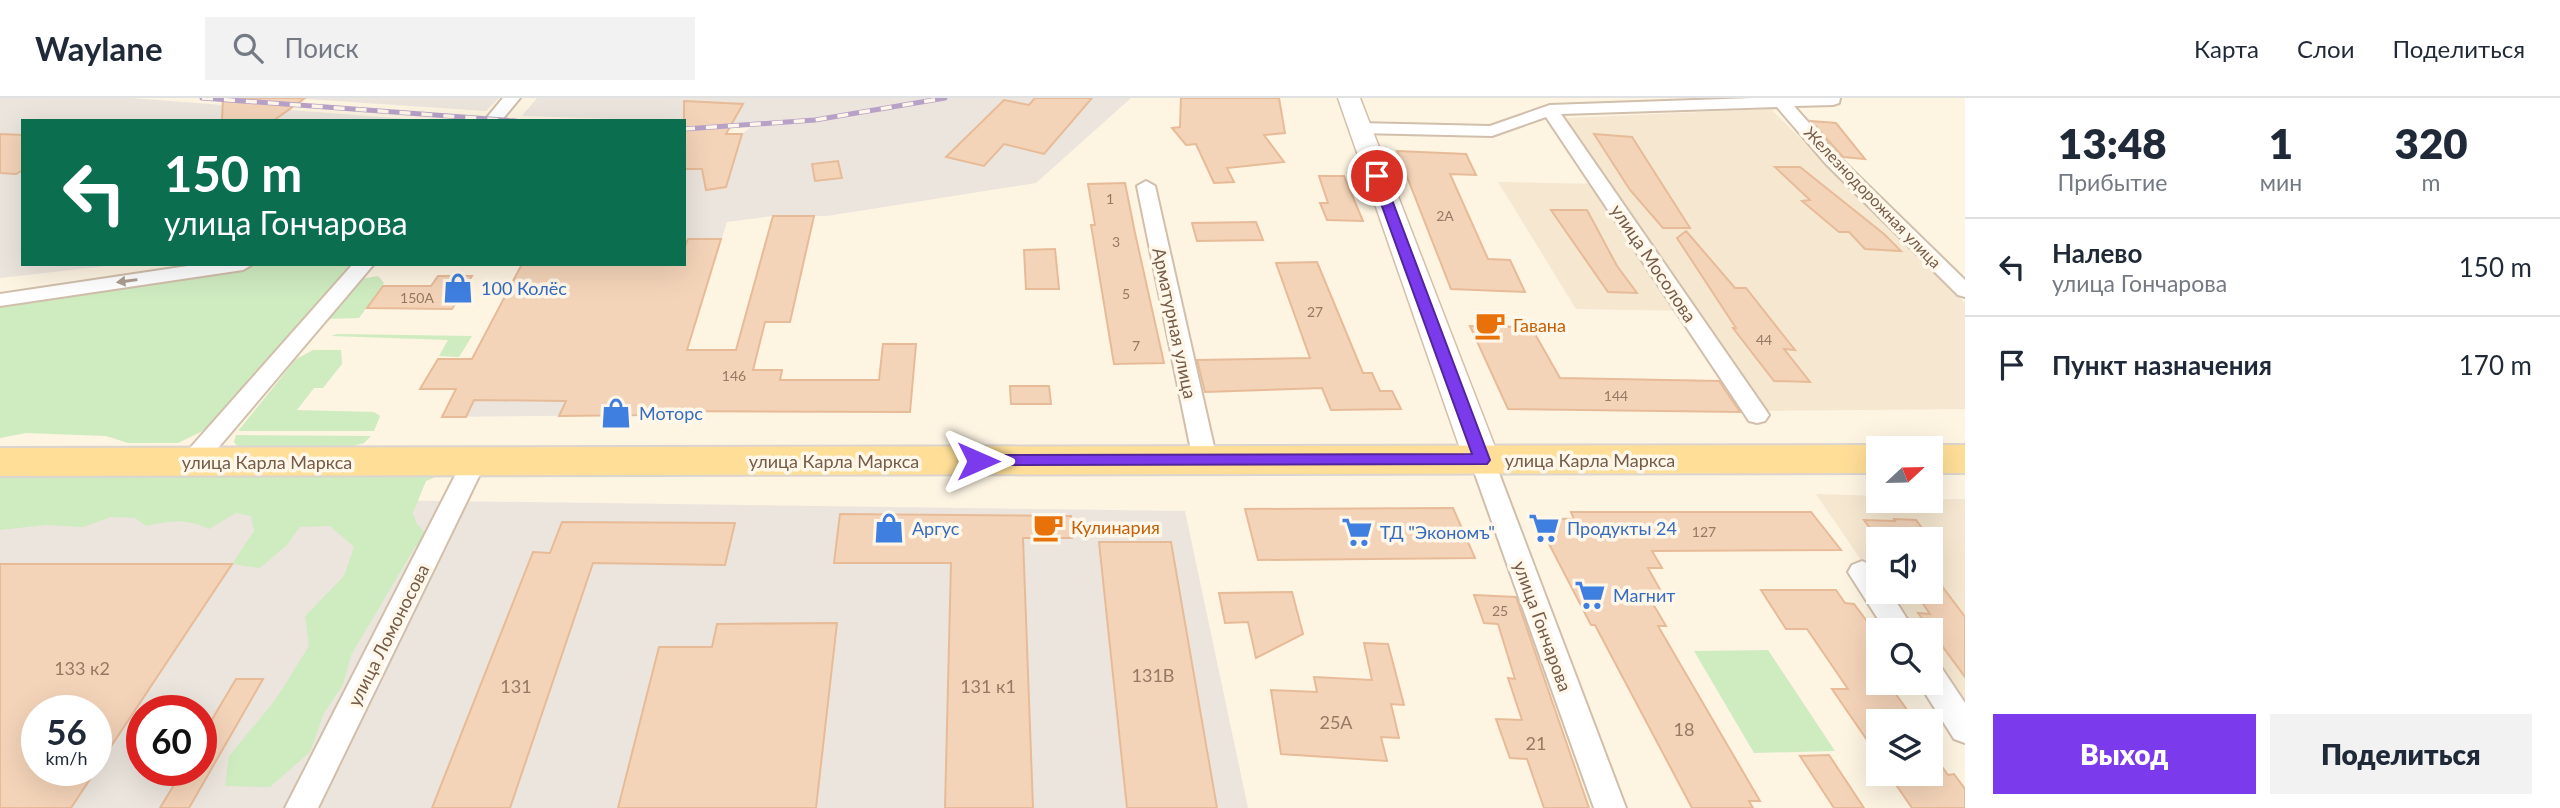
<!DOCTYPE html>
<html lang="ru">
<head>
<meta charset="utf-8">
<style>
	body { margin:0; font-family:Lato,sans-serif; background:#f2f2f3; color:#1f2937; height:100vh; display:flex; flex-direction:column; font-size:26px; white-space:nowrap }
	* { box-sizing:border-box; margin:0 }
	p { font-size:23px; color:#747a83 }
	.icon { flex:none; width:38px; height:38px; fill:none; stroke:currentColor; stroke-width:2; stroke-linecap:round; stroke-linejoin:round }
	.map { position:relative; flex:1; overflow:hidden }
	.side { display:flex; flex-direction:column; background:#fff; width:595px }
	.side>* { flex:none }
	.banner { position:absolute; left:21px; top:21px; width:665px; height:147px; border-radius:0px; box-shadow:0 7px 28px #0002; background:#0b6e4f; color:#fff; overflow:hidden }
	.needle { width:46px; rotate:68deg }
	.controls { position:absolute; left:1866px; top:338px; display:grid; gap:14px }
	.controls a { display:grid; place-items:center; width:77px; height:77px; border-radius:0px; background:#fff; box-shadow:0 7px 28px #0002; font-size:35px }
	.speed { position:absolute; left:21px; top:597px; display:flex; gap:14px; font-size:35px; font-weight:700; text-align:center }
	.speed>* { display:grid; place-content:center; width:91px; height:91px; border-radius:50%; background:#fff; box-shadow:0 7px 28px #0002; line-height:1 }
	.speed small { font-size:18px; font-weight:400 }
	.speed .limit { border:10px solid #d22; background:#fff; color:#111 }
	.pin { position:absolute; display:grid; place-items:center; width:60px; height:60px; color:#fff; margin:-30px; border:4px solid #fff; border-radius:50%; box-shadow:0 2px 7px #0007 }
	.me { position:absolute; width:77px; margin:-38px; rotate:90deg; stroke-linejoin:round; filter:drop-shadow(0 0 5px #0008) }
	.turn { display:flex; align-items:center; gap:24px; height:147px; padding:0 28px; font-size:32px }
	.turn .icon { width:91px; height:91px; stroke-width:2.5 }
	.turn b { display:block; font-size:49px; line-height:60px }
	.eta { display:flex; justify-content:space-evenly; align-items:center; height:119px; text-align:center }
	.eta b { font-size:42px; font-weight:800; line-height:49px }
	.cta { display:flex; gap:14px; margin-top:auto; padding:14px 28px }
	.cta a { flex:1; height:80px; border-radius:0px; background:#7c3aed; color:#fff; font-size:28px; font-weight:800; line-height:80px; text-align:center }
	.cta a+a { background:#f2f2f3; color:#1f2937 }
	ul { padding:0; list-style:none }
	li { display:flex; align-items:center; gap:21px; height:98px; padding:0 28px; border-top:2px solid #e0e1e3 }
	li div { flex:1 }
	li b { display:block; font-size:26px }
	li em { font-style:normal }
	header { display:flex; align-items:center; gap:42px; box-sizing:border-box; height:98px; padding:0 35px; background:#fff; border-bottom:2px solid #e0e1e3 }
	header strong { font-size:33px }
	nav { display:flex; gap:38px; margin-inline-start:auto; font-size:24px }
	.search { width:490px; height:63px; background:#f2f2f3; display:flex; align-items:center; gap:18px; box-sizing:border-box; padding:0 24px; border-radius:0px; color:#747a83; font-size:26px }
	main { display:flex; flex:1; min-height:0 }
	.map>svg:first-child { display:block }
	.residential { fill:#f5e7d0 }
	.industrial { fill:#ece5dd; fill-rule:evenodd }
	.green { fill:#cfebc0 }
	.building { fill:#f4d4b9; stroke:#e7bb98; stroke-width:2 }
	.lines { fill:none; stroke-linecap:round; stroke-linejoin:round }
	.street-casing { stroke:#d1bfab; stroke-width:4 }
	.secondary-casing { stroke:#d4bfa8; stroke-width:3 }
	.primary-casing { stroke:#dbd4cf; stroke-width:4 }
	.street { fill:#fff; fill-rule:evenodd }
	.secondary { fill:#fff; fill-rule:evenodd }
	.primary { fill:#ffdf98; fill-rule:evenodd }
	.rail-casing { stroke:#b8a1c7; stroke-width:5 }
	.rail { stroke:#fff8ea; stroke-width:3.5; stroke-dasharray:11; stroke-linecap:butt }
	.oneway { fill:#ad9d91 }
	.route { fill:#7c3aed; stroke:#51269a; stroke-width:2 }
	.labels { text-anchor:middle; dominant-baseline:central; stroke-width:7; stroke-linejoin:round; paint-order:stroke }
	.number-label { font-size:14px; fill:#967964 }
	.far-street-label { font-size:16px; fill:#765b47; stroke:#fff8ea }
	.street-label { font-size:18px; fill:#765b47; stroke:#fff8ea }
	.shop-label { font-size:18px; fill:#366cbe; stroke:#fff8ea; text-anchor:start }
	.food-label { font-size:18px; fill:#c56008; stroke:#fff8ea; text-anchor:start }
	.near-number-label { font-size:18px; fill:#967964 }
</style>
</head>
<body>
<header>
<strong>Waylane</strong>
<div class="search"><svg class="icon" aria-label="search" viewBox="0 0 24 24"><circle cx="10" cy="10" r="6"/><path d="M15 15l6 6"/></svg>Поиск</div>
<nav><a>Карта</a><a>Слои</a><a>Поделиться</a></nav>
</header>
<main>
<div class="map">
<svg width="1965" height="710" viewBox="0 0 1965 710">
	<rect width="100%" height="100%" fill="#fdf4e2"/>
	<path class="residential" d="M 1771,11 L 1965,205 L 1965,311 L 1765,313 L 1693,213 L 1576,211 L 1498,84 L 1603,86 L 1567,20 Z
		M 1816,396 L 1878,398 L 1878,402 L 1965,401 L 1965,616 L 1930,564 L 1930,532 L 1908,532 L 1882,494 L 1930,494 L 1930,441 L 1878,441 L 1878,487 Z"/>
	<path class="industrial" d="M 0,0 L 131,0 L 434,23 L 23,23 L 23,166 L 124,166 L 0,180 Z
		M 291,0 L 499,0 L 486,13 Z
		M 537,0 L 1131,0 L 1036,85 L 827,118 L 773,118 L 727,124 L 692,235 L 667,251 L 646,317 L 442,319 L 522,166 L 684,166 L 684,36 L 742,36 L 752,28 L 684,25 L 684,23 L 522,18 Z
		M 0,397 L 1185,413 L 1248,710 L 0,710 ZM 37,612 L 96,612 L 96,672 L 37,672 ZM 142,612 L 201,612 L 201,672 L 142,672 Z"/>
	<path class="green" d="M 267,166 L 352,166 L 211,329 L 178,345 L 128,345 L 106,338 L 26,335 L 0,340 L 0,207 Z
		M 378,178 L 384,185 L 359,220 L 327,221 L 361,181 Z
		M 338,236 L 472,238 L 459,259 L 439,258 L 448,242 L 331,238 Z
		M 313,252 L 341,252 L 342,266 L 323,290 L 314,290 L 297,312 L 374,314 L 380,318 L 374,333 L 238,333 L 296,261 Z
		M 236,337 L 371,338 L 364,345 L 352,348 L 237,348 L 234,344 Z
		M 38,374 C 73,381 108,372 143,379 L 361,376 C 390,378 417,374 447,374 L 426,383 L 413,415 L 417,426 L 427,437 L 415,449 L 351,557 L 343,587 L 324,615 L 310,654 L 270,689 L 225,688 L 229,658 L 276,601 L 309,548 L 305,518 L 344,478 L 354,449 L 330,428 L 300,429 L 287,447 L 260,470 L 232,466 L 254,433 L 251,418 L 236,415 L 209,431 C 187,420 169,423 146,428 L 135,420 L 111,419 L 83,429 L 47,427 L 0,432 L 0,378 Z
		M 1768,552 L 1835,653 L 1754,655 L 1694,553 Z"/>
	<path class="building" d="M 223,0 L 305,0 L 273,23 L 222,23 Z
		M 1035,0 L 1092,0 L 1044,56 L 1004,46 L 984,68 L 946,59 L 1004,2 L 1029,7 Z
		M 1181,0 L 1279,0 L 1285,35 L 1264,37 L 1284,64 L 1227,70 L 1234,84 L 1214,85 L 1196,46 L 1186,47 L 1172,30 L 1180,29 Z
		M 684,3 L 743,6 L 726,36 L 742,36 L 726,89 L 706,92 L 702,71 L 684,71 Z
		M 1811,23 L 1836,25 L 1865,61 L 1843,59 Z
		M 0,36 L 23,37 L 23,72 L 16,76 L 0,75 Z
		M 1594,36 L 1632,39 L 1690,130 L 1663,130 L 1630,92 Z
		M 1397,53 L 1466,56 L 1476,77 L 1450,76 L 1488,161 L 1510,162 L 1525,194 L 1451,191 Z
		M 838,63 L 842,80 L 815,83 L 812,66 Z
		M 1775,69 L 1800,69 L 1884,136 L 1901,153 L 1865,151 L 1849,134 L 1839,134 L 1802,103 L 1810,102 Z
		M 1319,78 L 1344,78 L 1363,123 L 1327,122 L 1320,105 L 1328,105 Z
		M 1125,85 L 1135,135 L 1164,265 L 1114,266 L 1091,127 L 1095,127 L 1088,86 Z
		M 1551,112 L 1587,112 L 1617,168 L 1637,195 L 1608,194 Z
		M 773,118 L 814,118 L 790,224 L 765,224 L 753,272 L 782,272 L 780,282 L 879,282 L 883,246 L 916,246 L 910,314 L 647,313 L 646,317 L 559,318 L 566,303 L 474,302 L 466,319 L 442,319 L 456,291 L 420,291 L 438,261 L 472,261 L 522,166 L 684,166 L 684,151 L 688,141 L 721,141 L 687,252 L 736,252 Z
		M 1256,124 L 1263,142 L 1197,143 L 1192,125 Z
		M 1686,133 L 1735,190 L 1746,190 L 1795,252 L 1784,251 L 1810,284 L 1774,283 L 1733,230 L 1736,230 L 1677,140 Z
		M 1055,151 L 1059,191 L 1026,191 L 1024,152 Z
		M 1317,164 L 1363,275 L 1372,275 L 1380,293 L 1392,293 L 1401,311 L 1331,312 L 1322,290 L 1205,294 L 1197,262 L 1310,260 L 1276,165 Z
		M 438,178 L 472,178 L 452,211 L 367,210 L 383,188 L 431,188 Z
		M 1470,228 L 1531,229 L 1560,280 L 1719,283 L 1740,314 L 1508,311 Z
		M 1010,288 L 1049,288 L 1051,306 L 1011,306 Z
		M 1453,410 L 1475,460 L 1258,462 L 1245,411 Z
		M 1571,414 L 1811,414 L 1841,452 L 1652,453 L 1662,470 L 1648,470 L 1668,506 L 1653,506 L 1666,528 L 1658,528 L 1760,703 L 1749,703 L 1753,710 L 1692,710 L 1595,527 L 1591,527 L 1546,440 L 1540,440 L 1531,420 L 1574,421 Z
		M 840,416 L 1071,418 L 1072,440 L 1023,440 L 1033,710 L 945,710 L 951,465 L 834,465 Z
		M 1894,421 L 1916,422 L 1930,441 L 1878,441 L 1864,422 L 1895,423 Z
		M 562,424 L 735,425 L 725,467 L 593,465 L 510,710 L 432,710 L 533,454 L 550,455 Z
		M 1099,444 L 1171,444 L 1217,710 L 1127,710 Z
		M 0,466 L 232,466 L 96,671 L 96,612 L 37,612 L 37,672 L 96,672 L 71,710 L 0,710 Z
		M 1930,472 L 1965,519 L 1965,579 L 1918,515 L 1930,516 L 1915,494 L 1930,494 Z
		M 1761,492 L 1836,492 L 1845,505 L 1854,506 L 1878,538 L 1878,588 L 1890,588 L 1915,623 L 1878,623 L 1878,658 L 1832,591 L 1848,591 L 1807,531 L 1786,531 Z
		M 1292,494 L 1303,536 L 1256,560 L 1248,524 L 1225,525 L 1219,495 Z
		M 1474,497 L 1516,499 L 1589,710 L 1544,710 L 1527,661 L 1510,660 L 1496,621 L 1522,622 L 1508,580 L 1515,581 L 1498,526 L 1484,525 Z
		M 837,525 L 816,710 L 618,710 L 659,549 L 712,549 L 717,526 Z
		M 1364,545 L 1388,546 L 1404,607 L 1391,606 L 1399,640 L 1381,639 L 1387,663 L 1281,656 L 1271,592 L 1317,594 L 1314,579 L 1372,582 Z
		M 236,581 L 263,581 L 189,710 L 160,710 L 183,672 L 201,672 L 201,640 Z
		M 1930,652 L 1948,677 L 1954,676 L 1965,691 L 1965,710 L 1912,710 L 1890,678 L 1890,676 L 1930,676 Z
		M 1829,657 L 1864,710 L 1834,710 L 1800,658 Z"/>
	<g class="lines">
		<g class="street-casing">
			<path id="street" d="M 503,0 L 520,0 L 501,23 L 484,23 Z
				M 1753,0 L 1840,0 L 1839,5 L 1833,7 L 1794,8 L 1838,58 L 1965,182 L 1965,199 L 1958,197 L 1826,66 L 1777,9 L 1561,16 L 1765,311 L 1769,317 L 1765,323 L 1757,325 L 1749,323 L 1546,19 L 1492,38 L 1359,35 L 1351,30 L 1359,25 L 1490,28 L 1550,7 Z
				M 1146,83 L 1155,88 L 1217,362 L 1214,368 L 1205,371 L 1196,368 L 1193,362 L 1137,88 Z
				M 201,166 L 253,166 L 243,172 L 0,208 L 0,196 Z
				M 353,166 L 374,166 L 201,370 L 192,373 L 183,370 L 180,364 L 183,358 Z
				M 1482,353 L 1491,356 L 1494,362 L 1626,710 L 1594,710 L 1470,362 L 1473,356 Z
				M 474,355 L 483,358 L 486,364 L 318,710 L 285,710 L 462,364 L 465,358 Z
				M 1862,463 C 1878,469 1878,478 1878,494 L 1890,494 L 1914,532 L 1885,532 L 1848,474 L 1852,467 Z
				M 1930,565 L 1941,569 L 1965,605 L 1965,645 L 1954,641 L 1918,584 L 1930,584 Z"/>
		</g>
		<g class="secondary-casing">
			<path id="secondary" d="M 1338,0 L 1360,0 L 1500,362 L 1494,371 L 1482,374 L 1470,371 L 1464,362 Z"/>
		</g>
		<g class="primary-casing">
			<path id="primary" d="M 1878,347 L 1887,350 L 1878,350 L 1878,375 L 0,378 L 0,350 Z
				M 1930,347 L 1965,347 L 1965,375 L 1930,375 L 1930,350 L 1921,350 Z"/>
		</g>
		<use href="#street" class="street"/>
		<use href="#secondary" class="secondary"/>
		<use href="#primary" class="primary"/>
		<g class="rail-casing">
			<path id="rail" d="M 202,0 L 516,23
				M 684,31 L 815,22 L 945,0"/>
		</g>
		<use href="#rail" class="rail"/>
	</g>
	<defs><path id="oneway-solid" d="M-6-.8H1V-3.2L6.5 0L1 3.2V.8H-6Z" transform="scale(1.75)"/></defs>
	<use class="oneway" href="#oneway-solid" transform="translate(127 183) rotate(172)"/>
	<path class="route" d="M 1373,75 L 1383,78 L 1490,362 L 1487,366 L 973,367 L 970,363 L 973,359 L 978,357 L 1472,356 L 1371,78 Z"/>
	<defs>
		<g id="shop-bare" transform="scale(2.415)"><path d="M-5-2.5h2.3a2.7 3.5 0 0 1 5.4 0H5L5.5 6h-11ZM-1.5-2.5h3a1.5 2.3 0 0 0-3 0Z" fill="#3f7fe0" stroke="#fff8ea" stroke-width="2.5" paint-order="stroke"/></g>
		<g id="cafe-bare" transform="scale(2.415)"><path d="M-5.5-4.5H6V0H3Q3 3.5 0 3.5H-2.5Q-5.5 3.5-5.5 0ZM3-3.2v2h1.7v-2ZM-6 4.5H4V6H-6Z" fill="#e8710a" stroke="#fff8ea" stroke-width="2.5" paint-order="stroke"/></g>
		<g id="supermarket-bare" transform="scale(2.415)"><path d="M-6-5.5h2.5l.6 2H6L4.5 2H-2.5L-4.4-4H-6ZM-1.5 3.2a1.3 1.3 0 1 0 .1 0ZM3 3.2a1.3 1.3 0 1 0 .1 0Z" fill="#3f7fe0" stroke="#fff8ea" stroke-width="2.5" paint-order="stroke"/></g>
	</defs>
	<g fill-rule="evenodd">
		<use href="#shop-bare" x="458" y="190"/>
		<use href="#cafe-bare" x="1490" y="227"/>
		<use href="#shop-bare" x="616" y="315"/>
		<use href="#cafe-bare" x="1048" y="429"/>
		<use href="#shop-bare" x="889" y="430"/>
		<use href="#supermarket-bare" x="1544" y="430"/>
		<use href="#supermarket-bare" x="1357" y="434"/>
		<use href="#supermarket-bare" x="1590" y="497"/>
	</g>
	<g class="labels">
		<g class="number-label">
			<text x="1110" y="100">1</text>
			<text x="1445" y="117">2А</text>
			<text x="1116" y="143">3</text>
			<text x="1126" y="195">5</text>
			<text x="417" y="199">150А</text>
			<text x="1315" y="213">27</text>
			<text x="1764" y="241">44</text>
			<text x="1136" y="247">7</text>
			<text x="734" y="277">146</text>
			<text x="1616" y="297">144</text>
			<text x="1704" y="433">127</text>
			<text x="1500" y="512">25</text>
		</g>
		<g class="far-street-label">
			<text transform="translate(1873 99) rotate(46)">Железнодорожная улица</text>
		</g>
		<g class="street-label">
			<text transform="translate(1654 165) rotate(56)">улица Мосолова</text>
			<text transform="translate(1175 225) rotate(78)">Арматурная улица</text>
			<text x="1590" y="362">улица Карла Маркса</text>
			<text x="834" y="363">улица Карла Маркса</text>
			<text x="267" y="364">улица Карла Маркса</text>
			<text transform="translate(1543 528) rotate(70)">улица Гончарова</text>
			<text transform="translate(388 537) rotate(-63)">улица Ломоносова</text>
		</g>
		<g class="shop-label">
			<text x="481" y="190">100 Колёс</text>
			<text x="639" y="315">Моторс</text>
			<text x="912" y="430">Аргус</text>
			<text x="1567" y="430">Продукты 24</text>
			<text x="1380" y="434">ТД "Экономъ"</text>
			<text x="1613" y="497">Магнит</text>
		</g>
		<g class="food-label">
			<text x="1513" y="227">Гавана</text>
			<text x="1071" y="429">Кулинария</text>
		</g>
		<g class="near-number-label">
			<text x="82" y="570">133 к2</text>
			<text x="1153" y="577">131В</text>
			<text x="516" y="588">131</text>
			<text x="988" y="588">131 к1</text>
			<text x="1336" y="624">25А</text>
			<text x="1684" y="631">18</text>
			<text x="1536" y="645">21</text>
		</g>
	</g>
</svg>
<div class="controls">
<a><svg class="needle" viewBox="-14 -14 28 28"><path d="M0-13l5 13h-10z" fill="#e53935"/><path d="M0 13l5-13h-10z" fill="#747a83"/></svg></a>
<a><svg class="icon" aria-label="sound" viewBox="0 0 24 24"><path d="M4 9h4l5-4v14l-5-4H4zM17 9q2 3 0 6"/></svg></a>
<a><svg class="icon" aria-label="search" viewBox="0 0 24 24"><circle cx="10" cy="10" r="6"/><path d="M15 15l6 6"/></svg></a>
<a><svg class="icon" aria-label="layers" viewBox="0 0 24 24"><path d="M12 4l9 5-9 5-9-5zM3 14l9 5 9-5"/></svg></a>
</div>
<div class="speed"><div>56<small>km/h</small></div><div class="limit">60</div></div>
<div class="pin" style="left:1377px;top:78px;background:#d93025"><svg class="icon" aria-label="arrive" viewBox="0 0 24 24"><path d="M6 21V4h12l-3 4 3 4H6"/></svg></div>
<svg class="me" style="left:978px;top:363px" viewBox="-20 -20 40 40"><path d="M0-17L14 15 0 8-14 15z" fill="#7c3aed" stroke="#fff" stroke-width="4"/></svg>
<div class="banner">
<div class="turn"><svg class="icon" aria-label="left" viewBox="0 0 24 24"><path d="M17 20v-9H6M10 6l-5 5 5 5"/></svg><div><b>150 m</b>улица Гончарова</div></div>
</div>
</div>
<section class="side">
<div class="eta">
<div><b>13:48</b><p>Прибытие</p></div>
<div><b>1</b><p>мин</p></div>
<div><b>320</b><p>m</p></div>
</div>
<ul>
<li><svg class="icon" aria-label="left" viewBox="0 0 24 24"><path d="M17 20v-9H6M10 6l-5 5 5 5"/></svg><div><b>Налево</b><p>улица Гончарова</p></div><em>150 m</em></li>
<li><svg class="icon" aria-label="arrive" viewBox="0 0 24 24"><path d="M6 21V4h12l-3 4 3 4H6"/></svg><div><b>Пункт назначения</b></div><em>170 m</em></li>
</ul>
<div class="cta"><a>Выход</a><a>Поделиться</a></div>
</section>
</main>
</body>
</html>
